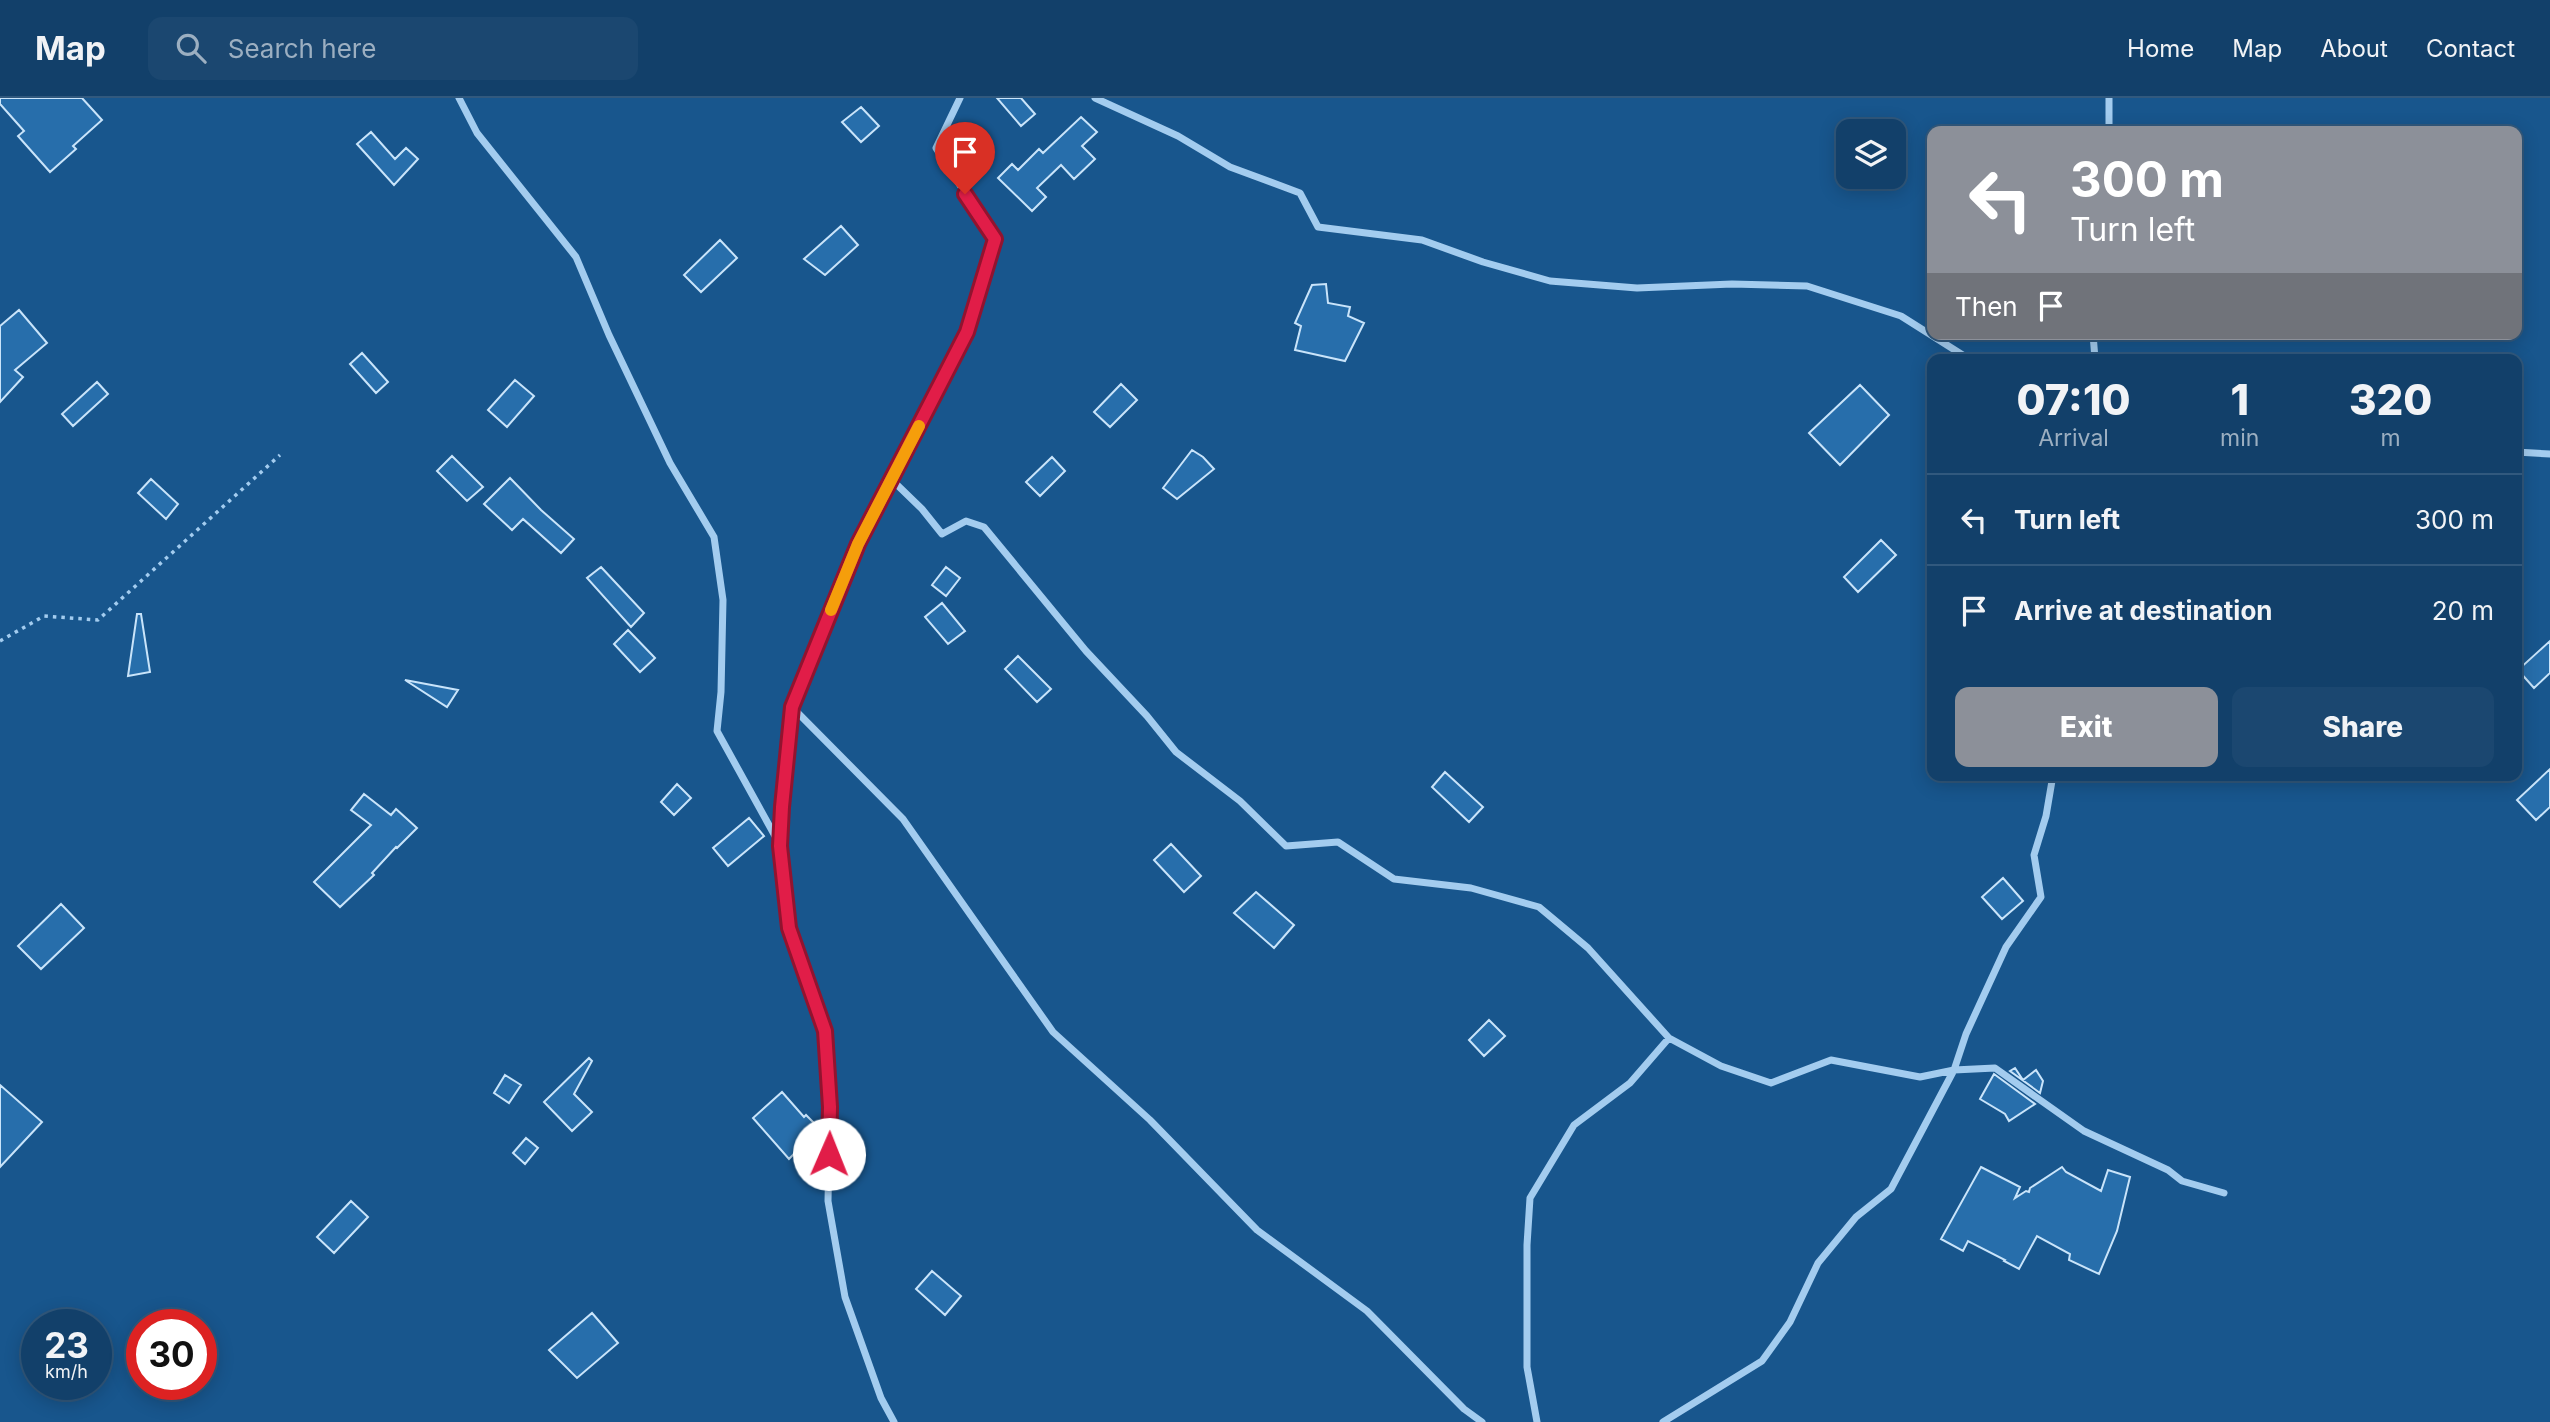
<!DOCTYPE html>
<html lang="en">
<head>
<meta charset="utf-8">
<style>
	body { margin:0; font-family:Inter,sans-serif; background:#1b4770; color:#f1f3f6; height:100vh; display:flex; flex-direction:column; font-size:26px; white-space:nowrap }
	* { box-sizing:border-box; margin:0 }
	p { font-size:23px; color:#9cafc1 }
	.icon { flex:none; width:38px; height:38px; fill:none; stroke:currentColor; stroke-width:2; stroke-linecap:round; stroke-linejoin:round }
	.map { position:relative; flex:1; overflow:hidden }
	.panel { position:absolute; left:1927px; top:256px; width:595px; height:427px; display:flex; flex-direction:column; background:#12406a; border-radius:14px; box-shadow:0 4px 18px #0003,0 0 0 2px #31597e }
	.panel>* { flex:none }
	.hud { position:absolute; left:1927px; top:28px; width:595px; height:214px; border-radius:14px; box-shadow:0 4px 18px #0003,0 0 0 2px #31597e; background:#8c9099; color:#fff; overflow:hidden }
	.fabs { position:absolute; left:1836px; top:21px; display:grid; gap:14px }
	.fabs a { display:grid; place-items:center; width:70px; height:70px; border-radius:14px; background:#12406a; box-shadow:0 4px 18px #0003,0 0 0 2px #31597e; font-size:35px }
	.speed { position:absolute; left:21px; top:1211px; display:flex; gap:14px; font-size:35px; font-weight:700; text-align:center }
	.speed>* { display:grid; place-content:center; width:91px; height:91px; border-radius:50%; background:#12406a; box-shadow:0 4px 18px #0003,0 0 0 2px #31597e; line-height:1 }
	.speed small { font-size:18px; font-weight:400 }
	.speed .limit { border:10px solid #d22; background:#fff; color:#111 }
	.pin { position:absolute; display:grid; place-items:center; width:60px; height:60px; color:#fff; margin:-72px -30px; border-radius:50% 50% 50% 0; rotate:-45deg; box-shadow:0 0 7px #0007 }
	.pin .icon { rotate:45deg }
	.me { position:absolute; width:77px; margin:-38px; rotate:1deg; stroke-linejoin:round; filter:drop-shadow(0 0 5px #0008) }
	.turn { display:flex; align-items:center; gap:24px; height:147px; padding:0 28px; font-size:32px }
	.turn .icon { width:91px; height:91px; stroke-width:2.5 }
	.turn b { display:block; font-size:49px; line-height:60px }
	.then { display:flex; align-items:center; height:66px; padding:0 28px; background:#0003; gap:14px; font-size:26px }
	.eta { display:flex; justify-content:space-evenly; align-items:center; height:119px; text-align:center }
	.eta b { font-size:42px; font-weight:800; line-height:49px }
	.cta { display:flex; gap:14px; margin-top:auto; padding:14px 28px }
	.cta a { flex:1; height:80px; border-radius:14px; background:#8c9099; color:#fff; font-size:28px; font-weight:800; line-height:80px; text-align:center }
	.cta a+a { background:#1b4770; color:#f1f3f6 }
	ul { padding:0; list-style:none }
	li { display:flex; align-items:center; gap:21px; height:91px; padding:0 28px; border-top:2px solid #31597e }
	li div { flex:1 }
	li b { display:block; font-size:26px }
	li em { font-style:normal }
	header { display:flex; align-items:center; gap:42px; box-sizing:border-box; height:98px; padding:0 35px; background:#12406a; border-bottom:2px solid #31597e }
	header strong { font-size:33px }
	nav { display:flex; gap:38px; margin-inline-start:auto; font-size:24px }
	.search { width:490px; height:63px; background:#1b4770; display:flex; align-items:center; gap:18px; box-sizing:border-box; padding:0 24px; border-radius:14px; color:#9cafc1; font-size:26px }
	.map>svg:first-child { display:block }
	.building { fill:#276eab; stroke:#c9e4fa; stroke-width:2 }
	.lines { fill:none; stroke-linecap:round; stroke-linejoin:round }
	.path { stroke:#a3ccef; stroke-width:3.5; stroke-dasharray:3.5 5; stroke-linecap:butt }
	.minor { stroke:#a3ccef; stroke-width:7 }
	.route-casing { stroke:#92132f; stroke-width:18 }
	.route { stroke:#e11d48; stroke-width:12 }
	.slow { stroke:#f59e0b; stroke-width:12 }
</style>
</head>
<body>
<header>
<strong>Map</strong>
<div class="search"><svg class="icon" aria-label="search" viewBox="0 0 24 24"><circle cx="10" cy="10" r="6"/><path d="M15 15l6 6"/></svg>Search here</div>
<nav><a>Home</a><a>Map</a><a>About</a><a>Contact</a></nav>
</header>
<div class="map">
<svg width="2550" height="1324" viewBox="0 0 2550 1324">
	<rect width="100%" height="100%" fill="#18568d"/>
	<path class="building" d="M 0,0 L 82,0 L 102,22 L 73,48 L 76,51 L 50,74 L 18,38 L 24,33 L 0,6 Z
		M 997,0 L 1021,0 L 1035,16 L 1021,28 Z
		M 861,9 L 879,28 L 861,44 L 842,24 Z
		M 1081,19 L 1097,34 L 1082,48 L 1095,61 L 1074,81 L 1061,67 L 1037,90 L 1046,99 L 1032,113 L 998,80 L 1012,66 L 1018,72 L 1039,51 L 1043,55 Z
		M 371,34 L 395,61 L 406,50 L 418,61 L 394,87 L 357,46 Z
		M 841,128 L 858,147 L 825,177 L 804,161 Z
		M 720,142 L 737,160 L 701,194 L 684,177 Z
		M 1326,186 L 1328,205 L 1350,209 L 1348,218 L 1364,225 L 1345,263 L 1295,252 L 1301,228 L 1295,225 L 1312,187 Z
		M 19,212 L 47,245 L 15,272 L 23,279 L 0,304 L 0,228 Z
		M 362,255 L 388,284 L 376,295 L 350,266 Z
		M 515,282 L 534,298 L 507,329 L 488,312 Z
		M 97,284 L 108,296 L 73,328 L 62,316 Z
		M 1121,286 L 1137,302 L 1110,329 L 1094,314 Z
		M 1860,287 L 1889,317 L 1840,367 L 1809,335 Z
		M 1192,352 L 1203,359 L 1214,371 L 1177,401 L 1163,390 Z
		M 452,358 L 483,389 L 467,403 L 437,373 Z
		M 1052,359 L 1065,373 L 1040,398 L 1026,384 Z
		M 510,380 L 541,412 L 574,441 L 561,455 L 523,421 L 512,432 L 484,406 Z
		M 151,381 L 178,406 L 166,421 L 138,395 Z
		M 1881,442 L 1896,457 L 1858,494 L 1844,479 Z
		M 601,469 L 644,515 L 631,529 L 587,480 Z
		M 946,469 L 960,480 L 946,498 L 932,487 Z
		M 942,505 L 965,533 L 948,546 L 925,519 Z
		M 137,516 L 141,516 L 150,574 L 128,578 Z
		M 628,532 L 655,560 L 640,574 L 614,546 Z
		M 2550,543 L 2550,575 L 2534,590 L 2518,572 Z
		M 1018,558 L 1051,591 L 1037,604 L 1005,571 Z
		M 405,582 L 458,592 L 447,609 Z
		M 2550,671 L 2550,709 L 2536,722 L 2517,702 Z
		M 1445,674 L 1483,709 L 1469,724 L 1432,689 Z
		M 677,686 L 691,700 L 674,717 L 661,704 Z
		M 364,696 L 391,717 L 396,711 L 417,730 L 397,750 L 396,749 L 372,775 L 374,777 L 340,809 L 314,784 L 371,727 L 351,712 Z
		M 749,720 L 764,738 L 728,768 L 713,750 Z
		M 1171,746 L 1201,778 L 1184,794 L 1154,762 Z
		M 2003,780 L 2023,803 L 2002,821 L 1982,799 Z
		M 1256,794 L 1294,827 L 1274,850 L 1234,815 Z
		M 61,806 L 84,830 L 41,871 L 18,848 Z
		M 1489,922 L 1505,938 L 1484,958 L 1469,942 Z
		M 589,960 L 592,963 L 574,996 L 592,1014 L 572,1033 L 544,1004 Z
		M 2015,970 L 2023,982 L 2036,972 L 2043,983 L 2040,995 L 2010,973 Z
		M 1994,976 L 2035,1006 L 2009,1023 L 2005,1016 L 1980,1001 Z
		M 505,977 L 521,987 L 509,1005 L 494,995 Z
		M 0,987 L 42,1024 L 0,1069 Z
		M 782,994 L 804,1019 L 806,1017 L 819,1030 L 789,1061 L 753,1020 Z
		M 526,1040 L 538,1050 L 525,1066 L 513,1055 Z
		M 1981,1069 L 2020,1089 L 2015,1100 L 2026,1093 L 2029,1094 L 2030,1090 L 2062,1069 L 2066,1074 L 2101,1093 L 2108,1072 L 2130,1079 L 2117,1133 L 2099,1176 L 2069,1162 L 2070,1156 L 2037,1138 L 2019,1171 L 2004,1163 L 2005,1162 L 1968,1143 L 1963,1153 L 1941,1141 Z
		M 351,1103 L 368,1119 L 334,1155 L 317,1139 Z
		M 932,1173 L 961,1198 L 945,1217 L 916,1191 Z
		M 592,1215 L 618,1245 L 577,1280 L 549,1252 Z"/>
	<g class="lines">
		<path class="path" d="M 0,543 L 44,518 L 98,522 L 280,357"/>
		<path class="minor" d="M 459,0 L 477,35 L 576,159 L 609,237 L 670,365 L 714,439 L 723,502 L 721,594 L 717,633 L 780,747
			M 1095,0 L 1178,38 L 1230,69 L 1300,95 L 1318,129 L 1422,142 L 1483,164 L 1550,183 L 1637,190 L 1732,186 L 1807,188 L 1901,218 L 1969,261
			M 2109,0 L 2109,33
			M 2093,236 L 2095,261
			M 2516,354 L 2550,356
			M 891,381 L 922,411 L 942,436 L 966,423 L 984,429 L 1086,553 L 1147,618 L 1176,654 L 1240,703 L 1286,748 L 1338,744 L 1394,781 L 1471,790 L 1539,809 L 1588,850 L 1669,940 L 1721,968 L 1771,985 L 1831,962 L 1920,979 L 1954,972 L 1995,970 L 2084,1033 L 2168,1072 L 2182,1083 L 2224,1095
			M 792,609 L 903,721 L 1053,934 L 1150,1022 L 1257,1132 L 1367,1213 L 1464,1311 L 1482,1324
			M 894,1324 L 881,1300 L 845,1199 L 828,1103 L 830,1009 L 825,933 L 789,830 L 780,748 L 782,709 L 792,609 L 858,446 L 967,234 L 995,141 L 936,50 L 960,0
			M 1537,1324 L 1527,1269 L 1527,1147 L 1530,1100 L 1574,1027 L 1630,985 L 1669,940
			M 1663,1324 L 1762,1263 L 1790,1224 L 1818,1165 L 1856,1119 L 1891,1091 L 1954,972 L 1966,936 L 2006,849 L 2041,799 L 2034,757 L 2046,718 L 2053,677"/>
	</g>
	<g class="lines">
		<g class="route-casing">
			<path id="route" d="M 829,1056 L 830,1009 L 825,933 L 789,830 L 780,748 L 782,709 L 792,609 L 858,446 L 967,234 L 995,141 L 965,96"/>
		</g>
		<use href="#route" class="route"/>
		<path class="slow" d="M 831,512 L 858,446 L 919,328"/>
	</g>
</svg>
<div class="fabs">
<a><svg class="icon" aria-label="layers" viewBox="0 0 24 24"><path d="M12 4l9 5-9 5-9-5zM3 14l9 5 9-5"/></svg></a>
</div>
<div class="speed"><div>23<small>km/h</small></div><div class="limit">30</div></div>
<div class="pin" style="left:965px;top:96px;background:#d93025"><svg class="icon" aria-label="arrive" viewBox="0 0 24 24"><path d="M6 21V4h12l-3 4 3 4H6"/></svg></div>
<svg class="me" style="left:829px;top:1056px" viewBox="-20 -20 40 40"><circle r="19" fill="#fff"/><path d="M0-13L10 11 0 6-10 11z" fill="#e11d48"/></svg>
<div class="hud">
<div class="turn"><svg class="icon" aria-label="left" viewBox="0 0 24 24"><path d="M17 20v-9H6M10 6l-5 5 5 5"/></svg><div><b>300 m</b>Turn left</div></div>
<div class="then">Then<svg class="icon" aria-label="arrive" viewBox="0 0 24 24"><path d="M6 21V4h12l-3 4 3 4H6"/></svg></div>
</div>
<section class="panel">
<div class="eta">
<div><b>07:10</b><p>Arrival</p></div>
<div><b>1</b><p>min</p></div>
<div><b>320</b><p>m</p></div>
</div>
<ul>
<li><svg class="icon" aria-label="left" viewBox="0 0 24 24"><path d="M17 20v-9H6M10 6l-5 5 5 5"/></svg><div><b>Turn left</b></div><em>300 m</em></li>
<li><svg class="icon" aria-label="arrive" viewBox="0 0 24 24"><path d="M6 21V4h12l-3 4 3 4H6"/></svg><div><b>Arrive at destination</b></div><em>20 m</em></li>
</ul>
<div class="cta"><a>Exit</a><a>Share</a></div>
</section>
</div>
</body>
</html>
